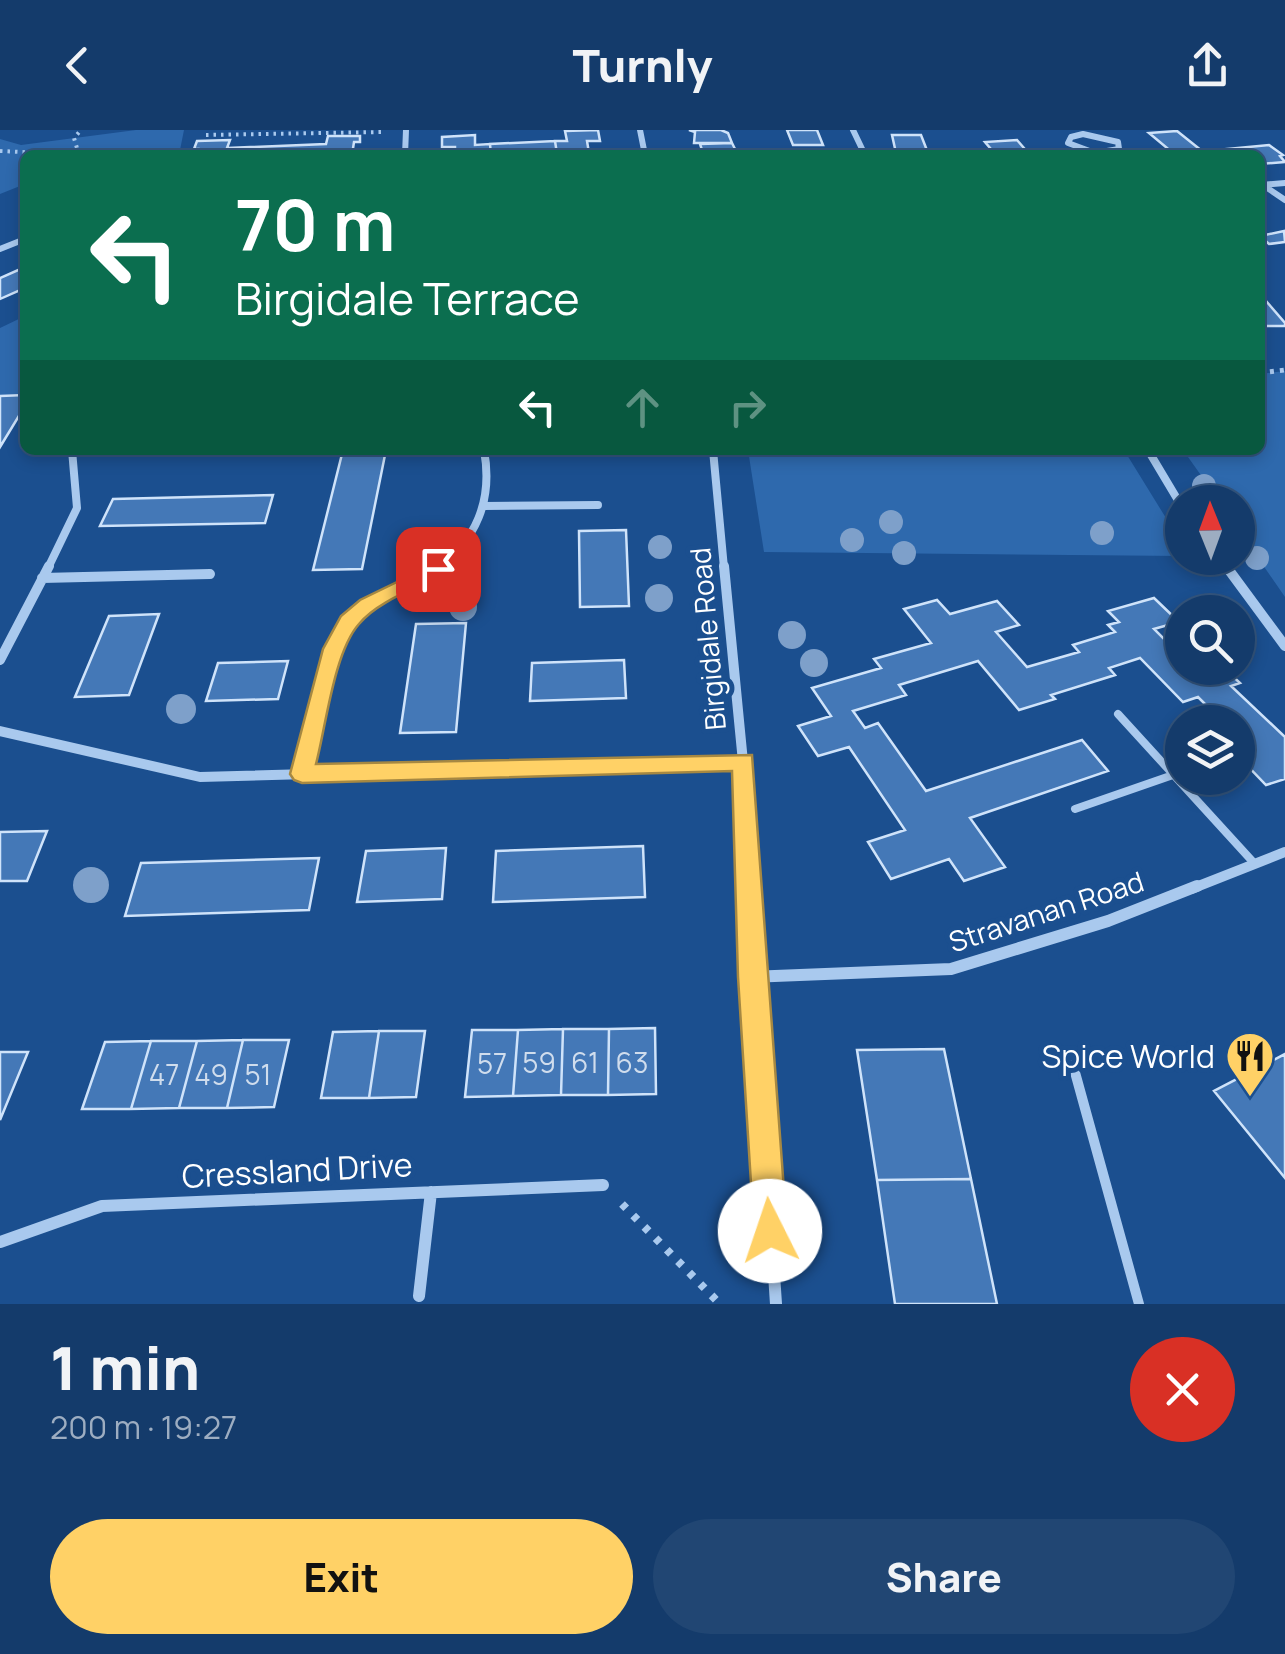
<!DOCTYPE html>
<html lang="en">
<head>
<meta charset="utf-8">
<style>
	body { margin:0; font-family:Manrope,sans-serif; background:#214673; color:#f1f3f6; height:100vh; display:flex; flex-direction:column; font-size:38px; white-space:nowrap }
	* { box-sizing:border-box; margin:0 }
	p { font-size:32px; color:#9dadc1 }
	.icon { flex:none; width:55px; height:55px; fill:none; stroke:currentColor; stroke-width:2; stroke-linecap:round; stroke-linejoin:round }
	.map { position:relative; height:1174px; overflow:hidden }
	.drawer { display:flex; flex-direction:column; background:#143b6b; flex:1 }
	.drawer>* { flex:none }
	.hud { position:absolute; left:20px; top:20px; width:1245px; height:305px; border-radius:15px; box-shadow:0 5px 15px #0003,0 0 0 2px #33557e; background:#0b6e4f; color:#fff; overflow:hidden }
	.needle { width:65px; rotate:359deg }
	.tools { position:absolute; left:1165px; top:355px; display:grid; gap:20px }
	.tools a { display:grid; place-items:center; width:90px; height:90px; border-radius:50%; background:#143b6b; box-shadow:0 5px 15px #0003,0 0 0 2px #33557e; font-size:50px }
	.pin { position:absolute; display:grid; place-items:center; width:85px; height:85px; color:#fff; margin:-42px; border-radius:20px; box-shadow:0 5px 15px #0006 }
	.me { position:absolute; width:110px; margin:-55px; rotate:356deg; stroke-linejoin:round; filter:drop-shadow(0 0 8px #0008) }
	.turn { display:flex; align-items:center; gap:35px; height:210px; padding:0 50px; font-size:45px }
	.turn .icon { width:130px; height:130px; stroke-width:2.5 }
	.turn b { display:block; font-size:70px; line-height:85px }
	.lanes { display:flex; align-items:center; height:95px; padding:0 50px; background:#0003; justify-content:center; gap:50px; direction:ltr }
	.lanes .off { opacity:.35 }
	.round { display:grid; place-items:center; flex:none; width:105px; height:105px; border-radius:52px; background:#214673 }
	.headline { display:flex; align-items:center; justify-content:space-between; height:170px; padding:0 50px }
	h1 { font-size:60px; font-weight:800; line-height:75px }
	.button { display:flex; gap:20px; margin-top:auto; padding:20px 50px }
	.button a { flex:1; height:115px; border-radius:60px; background:#ffd166; color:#111; font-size:40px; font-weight:800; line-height:115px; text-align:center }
	.button a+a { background:#214673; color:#f1f3f6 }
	header { display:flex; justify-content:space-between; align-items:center; height:130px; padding:0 50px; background:#143b6b; font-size:45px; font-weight:800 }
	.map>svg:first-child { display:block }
	.green { fill:#2e69ad }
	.building { fill:#4478b7; stroke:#cfe3fa; stroke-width:2.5 }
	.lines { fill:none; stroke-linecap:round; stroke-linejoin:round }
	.path-far2 { stroke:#a9c9ee; stroke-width:4; stroke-dasharray:2.5 5; stroke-linecap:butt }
	.path-far1 { stroke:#a9c9ee; stroke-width:5; stroke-dasharray:4 6; stroke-linecap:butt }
	.path { stroke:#a9c9ee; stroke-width:8; stroke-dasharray:6 10; stroke-linecap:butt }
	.lane-far1 { stroke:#a9c9ee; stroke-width:8 }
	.lane { stroke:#a9c9ee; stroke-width:10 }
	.street-far3 { stroke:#a9c9ee; stroke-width:6 }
	.street-far2 { stroke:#a9c9ee; stroke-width:8 }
	.street-far1 { stroke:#a9c9ee; stroke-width:10 }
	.street { stroke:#a9c9ee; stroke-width:12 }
	.tree { fill:#7ea0ca }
	.route { fill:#ffd166; stroke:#a68842; stroke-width:2.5 }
	.labels { text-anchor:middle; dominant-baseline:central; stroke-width:10; stroke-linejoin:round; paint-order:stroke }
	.street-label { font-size:28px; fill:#fff; stroke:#1b4f8f }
	.near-number-label { font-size:28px; fill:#d0dded }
	.near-poi-label { font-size:32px; fill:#fff; stroke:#1b4f8f; text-anchor:end }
	.near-street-label { font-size:32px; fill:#fff; stroke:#1b4f8f }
</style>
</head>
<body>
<header><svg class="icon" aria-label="back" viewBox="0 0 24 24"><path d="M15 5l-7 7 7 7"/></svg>Turnly<svg class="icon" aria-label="share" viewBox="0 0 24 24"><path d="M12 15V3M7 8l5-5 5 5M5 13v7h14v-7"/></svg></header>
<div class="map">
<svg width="1285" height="1174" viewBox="0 0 1285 1174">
	<rect width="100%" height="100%" fill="#1b4f8f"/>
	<path class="green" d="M 136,0 L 184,0 L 179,25 L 25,25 L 25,54 L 0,64 L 0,9 L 21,15 Z
		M 25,186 L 25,265 L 0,266 L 0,198 Z
		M 1285,241 L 1285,467 L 1238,399 L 1238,372 L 1220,372 L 1183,320 L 1260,320 L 1260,244 Z
		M 748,320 L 1124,320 L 1182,414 L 1182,426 L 764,422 Z"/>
	<path class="building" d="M 598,0 L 600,11 L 587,11 L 589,23 L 557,24 L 555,11 L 567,11 L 565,1 Z
		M 689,0 L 721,0 L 728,3 L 732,13 L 694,13 L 695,2 Z
		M 787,0 L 817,0 L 823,15 L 793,15 Z
		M 1177,1 L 1202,21 L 1173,23 L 1149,3 Z
		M 475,5 L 475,15 L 490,14 L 491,25 L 455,25 L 455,17 L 442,17 L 442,7 Z
		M 892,5 L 921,5 L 928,23 L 896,23 Z
		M 328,6 L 360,6 L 360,12 L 354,12 L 352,25 L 196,25 L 198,19 L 194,19 L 197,11 L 230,10 L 227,18 L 326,14 Z
		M 1017,10 L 1030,25 L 996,25 L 985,12 Z
		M 555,11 L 557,24 L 491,25 L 490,14 Z
		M 732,13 L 738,25 L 699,25 L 698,20 L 702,20 L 700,14 Z
		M 1269,15 L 1283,25 L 1280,26 L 1285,32 L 1260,34 L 1260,25 L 1237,25 L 1228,19 Z
		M 1284,101 L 1285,112 L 1269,114 L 1260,106 Z
		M 25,137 L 25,158 L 0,169 L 0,148 Z
		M 1260,164 L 1285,193 L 1285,196 L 1260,196 Z
		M 25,265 L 25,276 L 0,317 L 0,266 Z
		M 343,320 L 386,320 L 362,439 L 313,440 Z
		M 273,365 L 265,393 L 100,396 L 113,369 Z
		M 626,400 L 629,476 L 580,477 L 579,401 Z
		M 1154,468 L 1179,492 L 1154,499 L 1182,527 L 1182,538 L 1224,538 L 1240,553 L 1231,556 L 1285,607 L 1285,649 L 1266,655 L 1238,626 L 1249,619 L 1238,607 L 1238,592 L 1223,592 L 1198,567 L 1183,572 L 1140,528 L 1109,538 L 1115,545 L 1051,565 L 1055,569 L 1019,580 L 978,531 L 899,555 L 906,565 L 853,581 L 865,598 L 878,593 L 926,661 L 1082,610 L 1108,641 L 970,688 L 1005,737 L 964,751 L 949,729 L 891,749 L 868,712 L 905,700 L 849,617 L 818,626 L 798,596 L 831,586 L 812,558 L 881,538 L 874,529 L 931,513 L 904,479 L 937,470 L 950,484 L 997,471 L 1019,495 L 996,502 L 1027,537 L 1079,522 L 1073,515 L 1115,502 L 1108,495 L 1119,492 L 1108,481 Z
		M 159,484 L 129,565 L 75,567 L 109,486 Z
		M 466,493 L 456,602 L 400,603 L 416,494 Z
		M 624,530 L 626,568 L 530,571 L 532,533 Z
		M 288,531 L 278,569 L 206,571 L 218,533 Z
		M 47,701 L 27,751 L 0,751 L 0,702 Z
		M 643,716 L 645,767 L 493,772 L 496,721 Z
		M 446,718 L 442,769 L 357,772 L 366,721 Z
		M 319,728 L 309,780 L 125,786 L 141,733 Z
		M 655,898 L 656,964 L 608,965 L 609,899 Z
		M 563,899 L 561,965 L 513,966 L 518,900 Z
		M 563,899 L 609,899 L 608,965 L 561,965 Z
		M 472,900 L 518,900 L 513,966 L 465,967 Z
		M 379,901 L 369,968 L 321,968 L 333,902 Z
		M 379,901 L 425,901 L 416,967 L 369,968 Z
		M 243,910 L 227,978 L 179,978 L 197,911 Z
		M 243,910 L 289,910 L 274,977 L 227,978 Z
		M 151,911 L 131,979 L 82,979 L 105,912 Z
		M 151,911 L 197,911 L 179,978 L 131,979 Z
		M 944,919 L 971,1049 L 877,1050 L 857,920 Z
		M 0,922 L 28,922 L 0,990 Z
		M 1285,924 L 1285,1048 L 1214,961 Z
		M 971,1049 L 997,1174 L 895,1174 L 877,1050 Z"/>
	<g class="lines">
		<path class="path-far2" d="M 206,5 L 385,2
			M 0,21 L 81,25
			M 79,25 L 74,8 L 81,0"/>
		<path class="path-far1" d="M 1260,243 L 1285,240"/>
		<path class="path" d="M 622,1074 L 720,1174"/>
		<path class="lane-far1" d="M 1118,584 L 1254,733
			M 1075,679 L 1173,645"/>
		<path class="lane" d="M 1073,935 L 1139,1174"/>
		<path class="street-far3" d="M 640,0 L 645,25
			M 853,0 L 865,25
			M 1083,4 L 1118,12 L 1119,19 L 1095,23 L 1068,13 L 1071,7 Z
			M 405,25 L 406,0
			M 1261,55 L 1285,53
			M 1263,55 L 1285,70
			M 0,119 L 25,109"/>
		<path class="street-far2" d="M 713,320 L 724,438
			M 1148,320 L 1182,377
			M 483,376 L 598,375
			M 1220,428 L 1227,438
			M 48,438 L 77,378 L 72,320
			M 435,438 C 477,412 493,369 484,320"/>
		<path class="street-far1" d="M 724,436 L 743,632 L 748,759
			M 1226,436 L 1285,516
			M 42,448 L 210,444
			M 0,530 L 49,436
			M 0,601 L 200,647 L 743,632
			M 302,644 C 315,588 318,509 369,473 C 391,458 416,449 439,436
			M 1191,759 L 1285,722"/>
		<path class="street" d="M 748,756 L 776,1174
			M 752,847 L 951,839 L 1108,791 L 1197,756
			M 0,1112 L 102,1076 L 603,1055
			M 419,1166 L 431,1062"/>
	</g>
	<g class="tree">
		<circle cx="1204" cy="356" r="12"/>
		<circle cx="891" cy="392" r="12"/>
		<circle cx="1102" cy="403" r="12"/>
		<circle cx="852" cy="410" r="12"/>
		<circle cx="660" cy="417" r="12"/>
		<circle cx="904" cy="423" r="12"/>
		<circle cx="1257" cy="428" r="12"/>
		<circle cx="659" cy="468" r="14"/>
		<circle cx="463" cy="477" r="14"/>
		<circle cx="792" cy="505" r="14"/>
		<circle cx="814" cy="533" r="14"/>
		<circle cx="181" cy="579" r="15"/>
		<circle cx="91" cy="755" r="18"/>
	</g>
	<path class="route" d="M 438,432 L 445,434 L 445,443 C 418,458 379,470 359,494 C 334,522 326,596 316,634 L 752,625 L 787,1101 L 782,1113 L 770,1117 L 759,1113 L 754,1101 L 738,847 L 732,641 L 302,653 L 294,650 L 290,644 L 323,519 L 341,486 L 360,470 Z"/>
	<defs>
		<g id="restaurant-pin" transform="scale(2.5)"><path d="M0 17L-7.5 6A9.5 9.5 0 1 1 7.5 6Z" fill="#ffd166" stroke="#1b4f8f"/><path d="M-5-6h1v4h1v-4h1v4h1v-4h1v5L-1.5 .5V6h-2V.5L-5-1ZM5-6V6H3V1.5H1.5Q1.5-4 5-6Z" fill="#111"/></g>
	</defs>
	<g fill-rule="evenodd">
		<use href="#restaurant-pin" x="1250" y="926"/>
	</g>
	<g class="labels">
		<g class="street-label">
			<text transform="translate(707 509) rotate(-95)">Birgidale Road</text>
			<text transform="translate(1046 781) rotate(-18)">Stravanan Road</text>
		</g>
		<g class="near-number-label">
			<text x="539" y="932">59</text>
			<text x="585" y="932">61</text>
			<text x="632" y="932">63</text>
			<text x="492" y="933">57</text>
			<text x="164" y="944">47</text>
			<text x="211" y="944">49</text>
			<text x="258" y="944">51</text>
		</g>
		<g class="near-poi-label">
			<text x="1215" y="926">Spice World</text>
		</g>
		<g class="near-street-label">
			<text transform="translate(297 1040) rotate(-3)">Cressland Drive</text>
		</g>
	</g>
</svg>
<div class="tools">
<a><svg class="needle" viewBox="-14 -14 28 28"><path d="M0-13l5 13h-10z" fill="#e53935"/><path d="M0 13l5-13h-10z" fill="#9dadc1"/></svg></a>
<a><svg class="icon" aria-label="search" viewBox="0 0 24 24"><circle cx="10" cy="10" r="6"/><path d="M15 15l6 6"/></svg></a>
<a><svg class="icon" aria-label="layers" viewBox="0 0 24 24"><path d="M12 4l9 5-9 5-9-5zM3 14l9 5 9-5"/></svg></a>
</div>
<div class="pin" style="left:438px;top:439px;background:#d93025"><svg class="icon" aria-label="arrive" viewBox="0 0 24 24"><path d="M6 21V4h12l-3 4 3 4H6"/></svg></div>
<svg class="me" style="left:770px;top:1101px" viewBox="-20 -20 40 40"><circle r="19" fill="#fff"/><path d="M0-13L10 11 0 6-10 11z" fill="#ffd166"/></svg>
<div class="hud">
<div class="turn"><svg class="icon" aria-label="left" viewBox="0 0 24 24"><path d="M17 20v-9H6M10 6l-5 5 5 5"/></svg><div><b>70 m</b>Birgidale Terrace</div></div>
<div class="lanes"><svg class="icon" aria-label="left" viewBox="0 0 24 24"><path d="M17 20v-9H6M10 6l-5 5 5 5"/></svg><svg class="icon off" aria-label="ahead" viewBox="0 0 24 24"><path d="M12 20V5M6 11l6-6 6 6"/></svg><svg class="icon off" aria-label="right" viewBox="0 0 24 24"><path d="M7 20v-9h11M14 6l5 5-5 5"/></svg></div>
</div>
</div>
<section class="drawer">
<div class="headline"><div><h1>1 min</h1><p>200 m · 19:27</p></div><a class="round" style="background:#d93025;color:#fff"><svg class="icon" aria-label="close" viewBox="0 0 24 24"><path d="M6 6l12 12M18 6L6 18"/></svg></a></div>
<div class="button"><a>Exit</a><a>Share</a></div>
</section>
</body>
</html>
